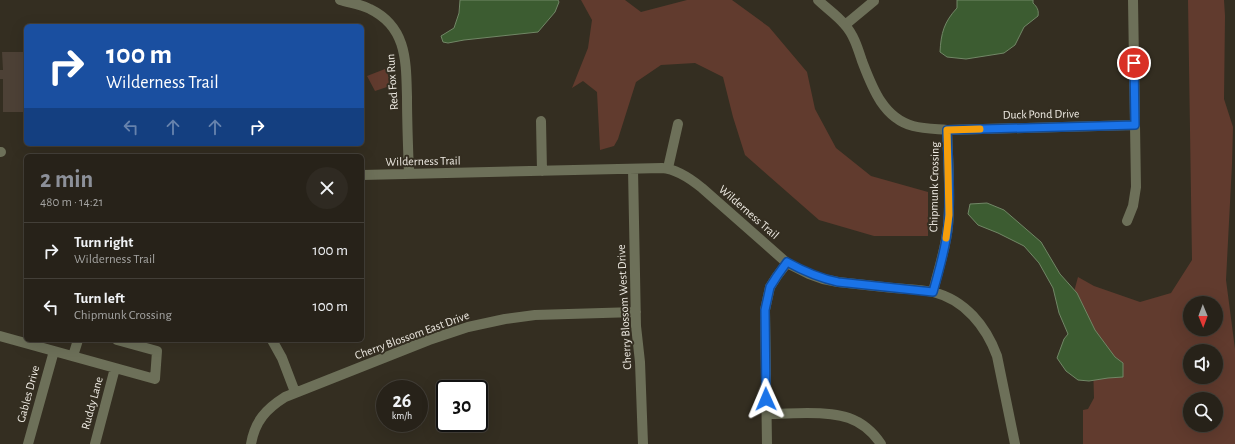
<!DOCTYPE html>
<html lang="en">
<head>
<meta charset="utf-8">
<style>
	body { margin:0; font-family:"Alegreya Sans",sans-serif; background:#2f2a22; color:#f1f3f6; height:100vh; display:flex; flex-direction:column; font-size:15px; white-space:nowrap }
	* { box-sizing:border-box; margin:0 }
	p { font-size:13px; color:#a4a4a2 }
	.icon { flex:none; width:22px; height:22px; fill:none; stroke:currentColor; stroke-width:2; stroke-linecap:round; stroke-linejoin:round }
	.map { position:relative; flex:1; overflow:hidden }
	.details { position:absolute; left:24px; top:154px; width:340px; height:188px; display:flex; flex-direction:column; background:#272219; border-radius:6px; box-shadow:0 4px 16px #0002,0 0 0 1px #433f38 }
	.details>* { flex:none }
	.banner { position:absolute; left:24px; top:24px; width:340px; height:122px; border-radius:6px; box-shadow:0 4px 16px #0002,0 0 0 1px #433f38; background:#1a4fa0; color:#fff; overflow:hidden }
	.needle { width:26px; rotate:179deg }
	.tools { position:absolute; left:1183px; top:296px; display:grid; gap:8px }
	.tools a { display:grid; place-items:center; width:40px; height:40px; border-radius:50%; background:#272219; box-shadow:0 4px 16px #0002,0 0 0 1px #433f38; font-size:20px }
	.speed { position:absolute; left:376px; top:380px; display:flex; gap:8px; font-size:20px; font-weight:700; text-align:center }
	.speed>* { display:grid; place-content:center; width:52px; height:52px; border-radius:50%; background:#272219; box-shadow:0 4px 16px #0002,0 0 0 1px #433f38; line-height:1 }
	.speed small { font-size:10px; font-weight:400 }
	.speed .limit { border:2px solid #111; border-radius:6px; background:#fff; color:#111 }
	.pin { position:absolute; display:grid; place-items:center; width:34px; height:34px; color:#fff; margin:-17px; border:2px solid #fff; border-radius:50%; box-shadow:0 1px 4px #0007 }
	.me { position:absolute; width:44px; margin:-22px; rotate:359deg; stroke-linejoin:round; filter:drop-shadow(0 0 3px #0008) }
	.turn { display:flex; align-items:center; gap:14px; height:84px; padding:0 16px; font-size:18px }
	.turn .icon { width:52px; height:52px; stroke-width:2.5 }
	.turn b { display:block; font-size:28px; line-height:34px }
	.lanes { display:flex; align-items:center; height:38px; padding:0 16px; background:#0003; justify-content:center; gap:20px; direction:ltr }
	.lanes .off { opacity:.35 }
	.round { display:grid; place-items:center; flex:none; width:42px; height:42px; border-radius:21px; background:#2f2a22 }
	.overview { display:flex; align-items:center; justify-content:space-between; height:68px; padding:0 16px }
	h1 { font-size:24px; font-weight:600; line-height:30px; color:#8c9099 }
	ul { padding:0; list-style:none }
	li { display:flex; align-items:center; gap:12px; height:56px; padding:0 16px; border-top:1px solid #433f38 }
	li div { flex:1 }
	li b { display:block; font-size:15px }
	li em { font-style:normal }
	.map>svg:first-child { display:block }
	.green { fill:#613b2e; fill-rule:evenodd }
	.water { fill:#3c5c31; stroke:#718766 }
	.building { fill:#4d4136 }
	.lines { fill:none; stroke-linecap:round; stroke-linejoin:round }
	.minor { stroke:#6d7059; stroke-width:10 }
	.route-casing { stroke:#114b97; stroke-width:10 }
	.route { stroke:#1a73e8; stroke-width:7 }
	.slow { stroke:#f59e0b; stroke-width:7 }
	.labels { text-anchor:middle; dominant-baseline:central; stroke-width:4; stroke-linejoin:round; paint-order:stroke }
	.street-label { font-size:12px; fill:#eeeae2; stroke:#342e21 }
</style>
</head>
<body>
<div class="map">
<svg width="1235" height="444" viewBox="0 0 1235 444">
	<rect width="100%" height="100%" fill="#342e21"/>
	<path class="green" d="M 581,0 L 625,0 L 641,12 L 687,0 L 732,0 L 769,27 L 807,72 L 815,109 L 836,148 L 871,176 L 928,192 L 928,236 L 874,236 L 819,220 L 745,155 L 733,117 L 723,77 L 695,63 L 661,65 L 636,82 L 618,139 L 614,146 L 600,150 L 597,92 L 583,81 L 572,88 L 588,48 L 592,20 Z
		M 1188,0 L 1224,0 L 1225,16 L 1224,99 L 1233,127 L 1232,164 L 1226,280 L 1235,349 L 1235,444 L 1083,444 L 1083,410 L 1088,409 L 1094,398 L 1093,364 L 1071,303 L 1078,277 L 1094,286 L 1140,302 L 1171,293 L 1192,260 ZM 1190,303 L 1216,303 L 1216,329 L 1190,329 ZM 1190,351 L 1216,351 L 1216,377 L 1190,377 ZM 1190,399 L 1216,399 L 1216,425 L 1190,425 Z
		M 385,69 L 393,85 L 375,91 L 367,76 Z"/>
	<path class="water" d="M 460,0 L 558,0 L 559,2 L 555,12 L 538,32 L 464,40 L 448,43 L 443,42 L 441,36 L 454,28 L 459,13 Z
		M 957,0 L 1033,0 L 1033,3 C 1037,7 1039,10 1038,16 L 1024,27 L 1015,45 L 1004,53 L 966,59 L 947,57 L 940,52 C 941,33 944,22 957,8 Z
		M 987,203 L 1004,210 L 1041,242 L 1060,274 L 1077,293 L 1095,330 L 1115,357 L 1123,363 L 1123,377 L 1108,378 L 1089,381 L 1078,380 L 1066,371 L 1057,358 L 1064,339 L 1068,334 L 1059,313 L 1053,288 L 1039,263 L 1024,246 L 998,233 L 978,225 L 968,214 L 970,204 Z"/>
	<path class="building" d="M 2,52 L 26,52 L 26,112 L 3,112 L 3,79 L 0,79 L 0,70 L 3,70 Z"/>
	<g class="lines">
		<path class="minor" d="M 340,0 C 350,3 361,4 370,9 C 407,27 406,61 407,97 C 407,122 408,148 409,174
			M 818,0 C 826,8 837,15 845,25 C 854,35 858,49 862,61 C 872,87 883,118 913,126 C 924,129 936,129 947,130 L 1135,125
			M 845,25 L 874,1
			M 541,121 L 542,171
			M 0,152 L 1,152
			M 668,168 L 678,124
			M 633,169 L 636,326 L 640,362 L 643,444
			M 362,175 L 662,168 C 677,169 691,179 702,188 L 787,263 L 809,274 L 823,279 L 838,282 C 856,284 875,286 893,288 C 906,289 920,289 933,292 C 965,300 986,326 997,356 L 1015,444
			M 1127,221 L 1133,206 L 1136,187 L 1133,0
			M 933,292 C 938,270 946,248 948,226 C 951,194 948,161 947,130
			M 0,336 L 155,379 L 157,351 L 117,340
			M 272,340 L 282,358 L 295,392
			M 73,356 L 78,340
			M 767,414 C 780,414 794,413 807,413 C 839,413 862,416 881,444
			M 28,444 L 54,351
			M 95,444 L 115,368
			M 251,444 C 255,421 266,409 285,397 L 429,340 L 468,327 L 505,319 L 535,315 L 636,312
			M 767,444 L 765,310 L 770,287 L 777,276 L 787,263"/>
	</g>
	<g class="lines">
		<g class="route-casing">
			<path id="route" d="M 766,399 L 765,310 L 770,287 L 777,276 L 787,262 C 805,272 819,278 838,282 L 933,292 C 939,270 946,248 948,226 C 951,194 948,161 947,130 L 1135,125 L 1134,63"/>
		</g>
		<use href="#route" class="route"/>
		<path class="slow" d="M 946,238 L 949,215 L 947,130 L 980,129"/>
	</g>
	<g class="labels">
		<g class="street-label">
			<text transform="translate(392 82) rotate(-94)">Red Fox Run</text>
			<text transform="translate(1041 114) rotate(-1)">Duck Pond Drive</text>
			<text transform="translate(423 161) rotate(-1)">Wilderness Trail</text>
			<text transform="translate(934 187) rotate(-89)">Chipmunk Crossing</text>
			<text transform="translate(749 212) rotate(41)">Wilderness Trail</text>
			<text transform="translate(624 307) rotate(-93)">Cherry Blossom West Drive</text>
			<text transform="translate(412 335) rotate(-20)">Cherry Blossom East Drive</text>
			<text transform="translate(28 394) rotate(-75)">Gables Drive</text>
			<text transform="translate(92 403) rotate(-75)">Ruddy Lane</text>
		</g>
	</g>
</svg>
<div class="tools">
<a><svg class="needle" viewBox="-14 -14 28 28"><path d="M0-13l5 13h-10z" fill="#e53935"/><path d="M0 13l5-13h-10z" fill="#a4a4a2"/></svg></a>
<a><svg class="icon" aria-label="sound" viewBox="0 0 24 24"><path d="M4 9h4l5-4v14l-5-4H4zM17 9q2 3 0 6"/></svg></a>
<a><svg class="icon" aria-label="search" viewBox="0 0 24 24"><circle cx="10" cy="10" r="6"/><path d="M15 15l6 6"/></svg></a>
</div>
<div class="speed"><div>26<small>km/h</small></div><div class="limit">30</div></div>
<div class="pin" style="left:1134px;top:63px;background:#d93025"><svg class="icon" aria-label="arrive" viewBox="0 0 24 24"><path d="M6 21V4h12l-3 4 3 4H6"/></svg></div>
<svg class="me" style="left:766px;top:399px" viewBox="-20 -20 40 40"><path d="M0-17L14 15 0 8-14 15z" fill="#1a73e8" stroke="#fff" stroke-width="4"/></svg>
<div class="banner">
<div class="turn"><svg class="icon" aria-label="right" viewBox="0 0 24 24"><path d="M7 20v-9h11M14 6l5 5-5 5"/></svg><div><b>100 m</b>Wilderness Trail</div></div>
<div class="lanes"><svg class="icon off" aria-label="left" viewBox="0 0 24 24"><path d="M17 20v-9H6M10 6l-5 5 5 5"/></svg><svg class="icon off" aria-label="ahead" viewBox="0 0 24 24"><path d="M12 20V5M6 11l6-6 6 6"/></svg><svg class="icon off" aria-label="ahead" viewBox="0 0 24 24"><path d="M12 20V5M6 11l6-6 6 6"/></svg><svg class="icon" aria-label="right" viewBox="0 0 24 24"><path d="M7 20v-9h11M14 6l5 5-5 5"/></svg></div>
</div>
<section class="details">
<div class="overview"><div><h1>2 min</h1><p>480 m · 14:21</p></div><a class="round"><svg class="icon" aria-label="close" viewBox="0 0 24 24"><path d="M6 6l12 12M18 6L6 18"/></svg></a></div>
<ul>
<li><svg class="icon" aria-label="right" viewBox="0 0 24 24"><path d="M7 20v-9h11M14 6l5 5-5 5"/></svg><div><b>Turn right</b><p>Wilderness Trail</p></div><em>100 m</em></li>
<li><svg class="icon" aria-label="left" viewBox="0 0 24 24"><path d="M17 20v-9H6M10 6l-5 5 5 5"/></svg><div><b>Turn left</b><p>Chipmunk Crossing</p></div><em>100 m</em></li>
</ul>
</section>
</div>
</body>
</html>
